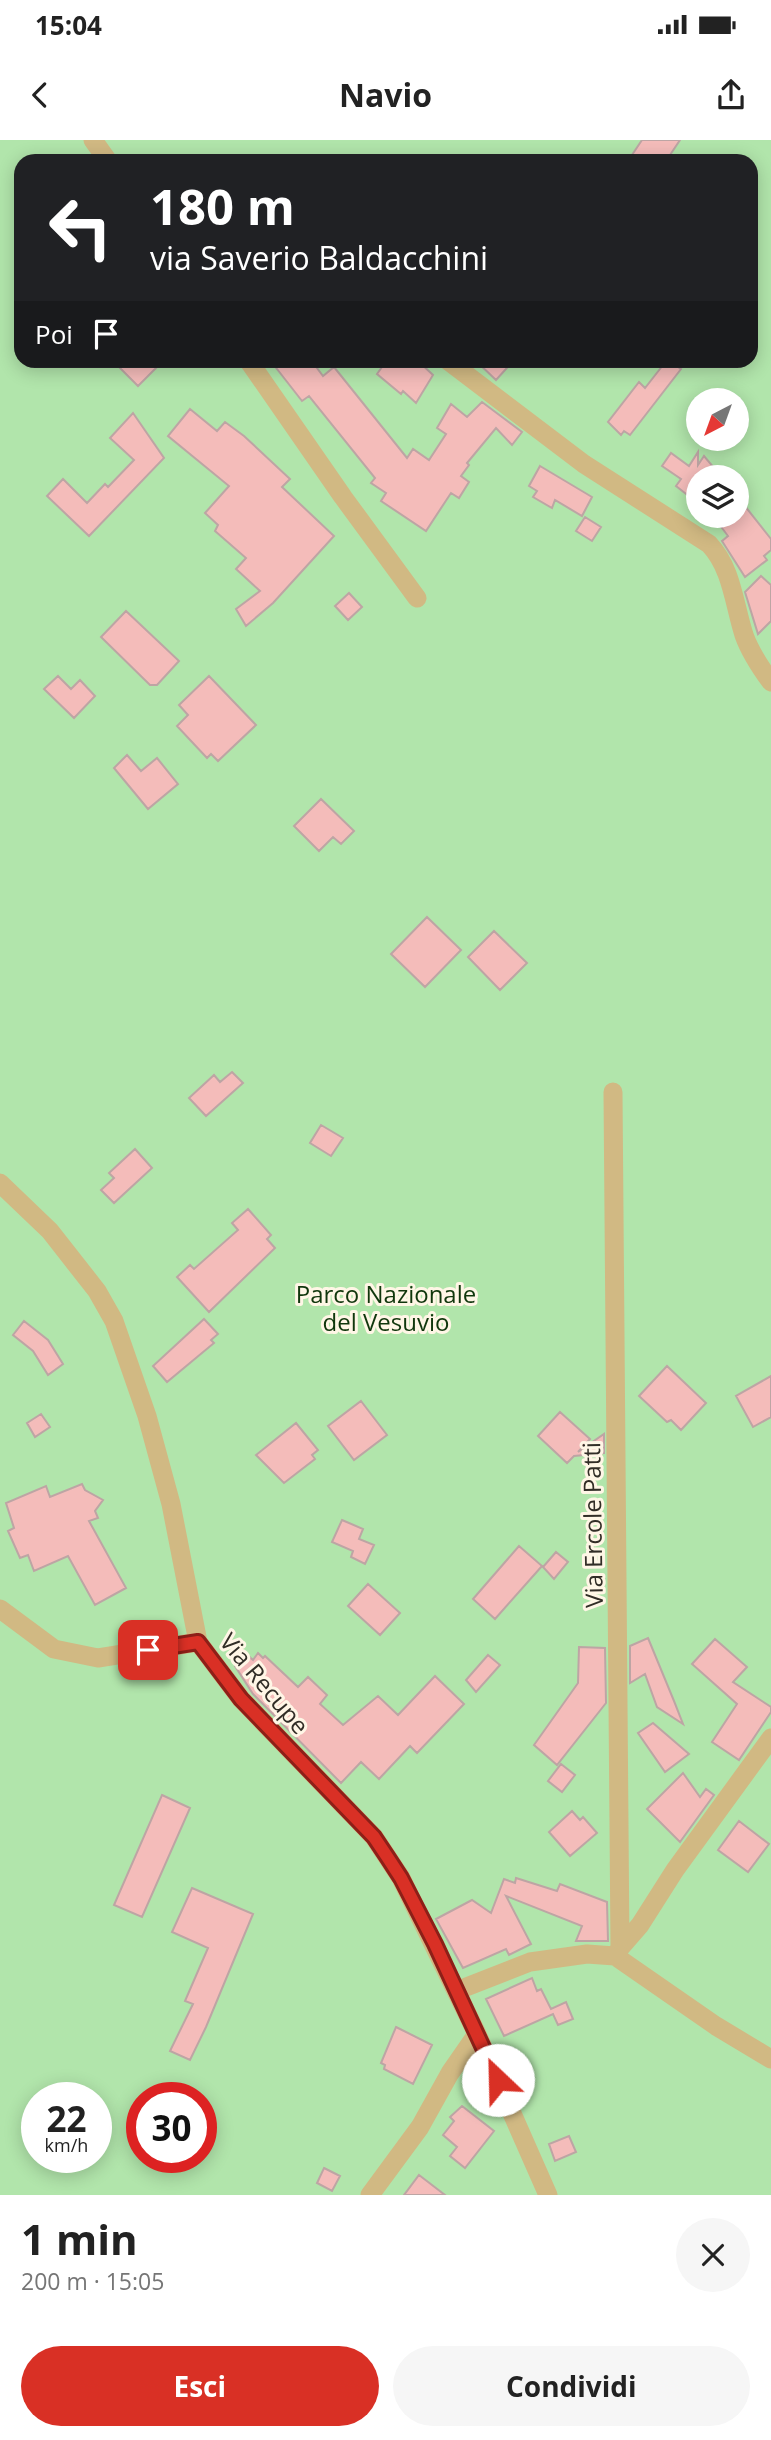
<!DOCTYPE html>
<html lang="it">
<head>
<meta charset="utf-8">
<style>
	body { margin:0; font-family:"Open Sans",sans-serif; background:#f6f6f6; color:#222; height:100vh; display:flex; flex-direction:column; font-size:26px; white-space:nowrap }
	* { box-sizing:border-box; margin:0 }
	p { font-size:23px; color:#767676 }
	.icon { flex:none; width:38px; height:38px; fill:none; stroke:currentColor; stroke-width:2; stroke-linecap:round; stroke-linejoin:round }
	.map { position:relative; height:2055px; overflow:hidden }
	.sheet { display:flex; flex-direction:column; background:#fff; flex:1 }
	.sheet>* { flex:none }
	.banner { position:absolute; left:14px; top:14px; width:744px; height:214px; border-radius:21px; box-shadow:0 4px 18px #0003; background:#202124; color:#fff; overflow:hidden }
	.needle { width:46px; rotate:221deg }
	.controls { position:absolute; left:686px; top:248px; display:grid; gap:14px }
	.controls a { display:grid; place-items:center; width:63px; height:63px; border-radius:50%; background:#fff; box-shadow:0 4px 18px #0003; font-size:35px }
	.speed { position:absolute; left:21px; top:1942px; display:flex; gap:14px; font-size:35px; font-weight:700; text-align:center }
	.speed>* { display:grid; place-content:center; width:91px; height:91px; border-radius:50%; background:#fff; box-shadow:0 4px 18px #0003; line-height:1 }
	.speed small { font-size:18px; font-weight:400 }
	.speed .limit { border:10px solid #d22; background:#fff; color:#111 }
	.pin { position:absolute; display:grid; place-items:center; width:60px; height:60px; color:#fff; margin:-30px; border-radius:14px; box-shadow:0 4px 10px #0006 }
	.me { position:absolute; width:77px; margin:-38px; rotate:336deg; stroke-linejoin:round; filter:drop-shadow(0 0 5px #0008) }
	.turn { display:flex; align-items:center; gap:24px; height:147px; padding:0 21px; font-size:32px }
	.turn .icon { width:91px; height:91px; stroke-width:2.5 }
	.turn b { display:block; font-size:49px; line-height:60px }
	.then { display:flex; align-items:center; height:66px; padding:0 21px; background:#0003; gap:14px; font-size:26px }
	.round { display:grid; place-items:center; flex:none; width:74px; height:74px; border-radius:37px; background:#f6f6f6 }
	.headline { display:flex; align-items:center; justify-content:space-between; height:119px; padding:0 21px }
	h1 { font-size:42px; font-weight:700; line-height:52px }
	.cta { display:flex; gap:14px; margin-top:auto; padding:14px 21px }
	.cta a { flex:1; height:80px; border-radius:42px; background:#d93025; color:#fff; font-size:28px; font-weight:700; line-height:80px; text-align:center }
	.cta a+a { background:#f6f6f6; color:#222 }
	.status { display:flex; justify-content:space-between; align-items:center; height:49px; padding:0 35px; background:#fff; direction:ltr }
	.status svg { height:19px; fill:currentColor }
	header { display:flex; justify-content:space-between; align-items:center; height:91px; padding:0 21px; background:#fff; font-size:32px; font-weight:700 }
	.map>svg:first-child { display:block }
	.green { fill:#b1e5ab; fill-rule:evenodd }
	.building { fill:#f4bcba; stroke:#bda5a4; stroke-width:2 }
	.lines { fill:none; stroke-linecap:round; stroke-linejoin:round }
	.street { stroke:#d1b983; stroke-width:19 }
	.route-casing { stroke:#8d1f18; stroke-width:18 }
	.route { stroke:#d93025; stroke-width:12 }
	.labels { text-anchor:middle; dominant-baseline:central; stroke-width:6; stroke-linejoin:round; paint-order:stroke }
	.park-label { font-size:24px; fill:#10370c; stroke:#fff6e6 }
	.street-label { font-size:24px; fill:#312d26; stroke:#fff6e6 }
</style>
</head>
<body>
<div class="status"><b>15:04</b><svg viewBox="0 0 49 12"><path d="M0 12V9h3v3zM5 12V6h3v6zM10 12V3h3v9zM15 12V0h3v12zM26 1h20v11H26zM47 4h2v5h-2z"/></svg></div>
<header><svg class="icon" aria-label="back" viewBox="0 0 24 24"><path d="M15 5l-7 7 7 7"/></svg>Navio<svg class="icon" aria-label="share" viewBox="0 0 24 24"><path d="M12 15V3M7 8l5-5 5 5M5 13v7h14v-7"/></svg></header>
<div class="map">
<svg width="771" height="2055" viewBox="0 0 771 2055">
	<rect width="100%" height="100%" fill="#fff6e6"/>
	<path class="green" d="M 0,0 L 771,0 L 771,2055 L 0,2055 ZM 21,21 L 751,21 L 751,220 L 21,220 ZM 698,261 L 737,261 L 737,299 L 698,299 ZM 698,338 L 737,338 L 737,376 L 698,376 ZM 37,1958 L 96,1958 L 96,2018 L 37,2018 ZM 142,1958 L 201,1958 L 201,2018 L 142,2018 Z"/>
	<path class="building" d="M 642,0 L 680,0 L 666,21 L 628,21 Z
		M 112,220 L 164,220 L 138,246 Z
		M 270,220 L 311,220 L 323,236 L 334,227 L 407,318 L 413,309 L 429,320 L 446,294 L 437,288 L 451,264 L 467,277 L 482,262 L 522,292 L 512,305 L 496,288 L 467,323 L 469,325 L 461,336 L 469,342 L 459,358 L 451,353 L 426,391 L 381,361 L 386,353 L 371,343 L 375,338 L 309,256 L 302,261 Z
		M 387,220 L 417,220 L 433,235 L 416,263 L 403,251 L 401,254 L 377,234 Z
		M 475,220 L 514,220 L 496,240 Z
		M 667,220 L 681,229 L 630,295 L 624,291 L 621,295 L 608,282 L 639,242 L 645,248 Z
		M 190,269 L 217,291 L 225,282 L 244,296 L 290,339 L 282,347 L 334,396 L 273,463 L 246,486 L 236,469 L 260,451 L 236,429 L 246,418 L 215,391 L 218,385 L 205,373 L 229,346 L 168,296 Z
		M 133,273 L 164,318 L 89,396 L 47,356 L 63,339 L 87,363 L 105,344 L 108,347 L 134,320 L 110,298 Z
		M 698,312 L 698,325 L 704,316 L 715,329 L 710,338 L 698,338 L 698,351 L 695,349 L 690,357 L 676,346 L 681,339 L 662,326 L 671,313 L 689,326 Z
		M 540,326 L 592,357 L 582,376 L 555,360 L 552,368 L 533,357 L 537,351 L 529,346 Z
		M 737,356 L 771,399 L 771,410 L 764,416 L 767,420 L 745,437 L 722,401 L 728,396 L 713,376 L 737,376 Z
		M 585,377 L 601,387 L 592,401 L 576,391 Z
		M 761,436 L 771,445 L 771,481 L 758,494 L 745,452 Z
		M 349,453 L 362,467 L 348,480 L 335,466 Z
		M 126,471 L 179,521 L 157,545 L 150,545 L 101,497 Z
		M 58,536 L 71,549 L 80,540 L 95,556 L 74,578 L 44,549 Z
		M 209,536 L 256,585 L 218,621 L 211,614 L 207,618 L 177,586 L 188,575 L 179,565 Z
		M 127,615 L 141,631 L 157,618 L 178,644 L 148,669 L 114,628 Z
		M 321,659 L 354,691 L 341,704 L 333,697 L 319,711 L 294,686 Z
		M 427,777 L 461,810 L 425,847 L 391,814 Z
		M 494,791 L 527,823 L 500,850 L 468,817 Z
		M 232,932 L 243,943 L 206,976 L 189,958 L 214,935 L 220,942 Z
		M 321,985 L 343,998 L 331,1016 L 310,1003 Z
		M 135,1009 L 152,1028 L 114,1063 L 101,1050 L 114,1038 L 109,1033 Z
		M 248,1069 L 271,1095 L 267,1099 L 275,1108 L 209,1172 L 177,1137 L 190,1125 L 194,1129 L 238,1090 L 232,1083 Z
		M 204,1179 L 218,1194 L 211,1200 L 214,1203 L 167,1242 L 153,1226 Z
		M 24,1181 L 48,1200 L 63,1224 L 48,1235 L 33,1211 L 13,1195 Z
		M 667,1226 L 706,1263 L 681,1290 L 671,1280 L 667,1282 L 639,1256 Z
		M 771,1236 L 771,1277 L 753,1287 L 736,1256 Z
		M 361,1261 L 387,1295 L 354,1320 L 328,1286 Z
		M 560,1272 L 590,1299 L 578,1312 L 604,1294 L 604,1313 L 574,1316 L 567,1323 L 538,1296 Z
		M 41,1274 L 50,1287 L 35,1297 L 27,1283 Z
		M 296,1283 L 318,1310 L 312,1315 L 315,1319 L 284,1343 L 256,1315 Z
		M 82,1344 L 85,1350 L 103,1360 L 95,1371 L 98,1378 L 89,1381 L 126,1448 L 95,1465 L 68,1416 L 34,1431 L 28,1415 L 20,1418 L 8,1391 L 14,1388 L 6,1363 L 46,1346 L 50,1357 Z
		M 342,1380 L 363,1389 L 359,1399 L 374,1405 L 365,1424 L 351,1417 L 353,1411 L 332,1402 Z
		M 519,1406 L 542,1426 L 495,1479 L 473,1459 Z
		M 556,1412 L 568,1422 L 554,1439 L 543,1427 Z
		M 368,1444 L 400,1473 L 380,1495 L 348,1466 Z
		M 648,1498 L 674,1561 L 683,1584 L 657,1567 L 645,1534 L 630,1543 L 630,1506 Z
		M 715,1499 L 747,1527 L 733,1542 L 771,1567 L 771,1572 L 739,1620 L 712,1602 L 737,1564 L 692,1524 Z
		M 579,1507 L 605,1508 L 606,1563 L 557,1625 L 534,1605 L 578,1543 Z
		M 258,1513 L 263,1518 L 265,1516 L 298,1547 L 308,1537 L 327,1555 L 320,1564 L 343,1585 L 378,1556 L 398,1575 L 435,1536 L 464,1564 L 417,1613 L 410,1606 L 379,1639 L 361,1622 L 341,1643 L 253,1554 L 235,1526 L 246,1514 L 253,1520 Z
		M 488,1515 L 500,1525 L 476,1552 L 466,1540 Z
		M 653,1583 L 689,1614 L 665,1632 L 638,1593 Z
		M 561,1624 L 575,1635 L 562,1652 L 548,1641 Z
		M 683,1633 L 700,1657 L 706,1649 L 714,1655 L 680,1702 L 647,1669 Z
		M 162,1655 L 190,1668 L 142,1777 L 114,1765 Z
		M 572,1671 L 580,1680 L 583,1677 L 597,1693 L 570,1716 L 549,1692 Z
		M 739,1681 L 769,1704 L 748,1732 L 718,1710 Z
		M 516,1738 L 557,1751 L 560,1744 L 607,1762 L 608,1801 L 576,1801 L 582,1786 L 506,1756 L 531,1804 L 509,1815 L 506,1809 L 463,1828 L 436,1779 L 472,1760 L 491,1773 L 504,1739 L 515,1743 Z
		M 192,1748 L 253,1774 L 206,1887 L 190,1920 L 170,1911 L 193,1864 L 185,1861 L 208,1808 L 172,1792 Z
		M 532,1838 L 537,1851 L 541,1849 L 551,1869 L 566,1862 L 573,1879 L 558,1885 L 553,1874 L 504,1896 L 486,1859 Z
		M 396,1887 L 432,1905 L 413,1944 L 384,1929 L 385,1925 L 381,1923 Z
		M 462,1966 L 494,1991 L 465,2028 L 450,2016 L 457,2007 L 443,1995 L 454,1981 L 450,1977 Z
		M 569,1996 L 576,2012 L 555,2021 L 549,2004 Z
		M 324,2028 L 340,2036 L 332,2051 L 317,2043 Z
		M 419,2035 L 445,2055 L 404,2055 Z"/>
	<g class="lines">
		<path class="street" d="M 93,0 L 108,21
			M 248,220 L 343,357 L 417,458
			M 447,220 L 584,324 L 709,404 C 732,428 734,464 744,495 C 750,512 760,527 771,542
			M 613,952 L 620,1808 L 615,1816
			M 0,1043 L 50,1091 L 97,1151 L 114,1181 L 147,1276 L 171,1364 L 198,1502 L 241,1559 L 374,1697 L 401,1738 L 477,1894 L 548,2055
			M 0,1469 L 54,1509 L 98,1518 L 198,1502
			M 620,1808 L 640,1785 L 675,1730 L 771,1598
			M 456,1851 L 530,1822 L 587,1814 L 615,1816 L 716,1886 L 771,1919
			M 370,2055 L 420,1987 L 450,1933 L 477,1894"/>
	</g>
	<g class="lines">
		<g class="route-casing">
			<path id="route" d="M 148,1510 L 198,1502 L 241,1559 L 374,1697 L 388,1718 L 401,1738 L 435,1804 L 498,1940"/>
		</g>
		<use href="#route" class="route"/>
	</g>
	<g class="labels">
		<g class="park-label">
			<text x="386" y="1153">Parco Nazionale<tspan x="386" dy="28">del Vesuvio</tspan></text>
		</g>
		<g class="street-label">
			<text transform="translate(592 1385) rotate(-91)">Via Ercole Patti</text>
			<text transform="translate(265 1543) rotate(50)">Via Recupe</text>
		</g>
	</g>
</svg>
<div class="controls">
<a><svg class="needle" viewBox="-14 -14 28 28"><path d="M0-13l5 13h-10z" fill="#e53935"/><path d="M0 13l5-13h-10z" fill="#767676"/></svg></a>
<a><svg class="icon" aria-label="layers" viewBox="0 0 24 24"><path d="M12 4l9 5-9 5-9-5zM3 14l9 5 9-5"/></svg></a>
</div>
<div class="speed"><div>22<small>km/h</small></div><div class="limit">30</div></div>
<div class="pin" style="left:148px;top:1510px;background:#d93025"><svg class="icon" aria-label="arrive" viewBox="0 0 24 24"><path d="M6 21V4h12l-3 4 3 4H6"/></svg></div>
<svg class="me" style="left:498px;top:1940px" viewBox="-20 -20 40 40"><circle r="19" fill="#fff"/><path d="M0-13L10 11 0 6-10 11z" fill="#d93025"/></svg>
<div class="banner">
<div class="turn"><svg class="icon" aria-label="left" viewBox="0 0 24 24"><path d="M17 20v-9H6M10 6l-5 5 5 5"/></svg><div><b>180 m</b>via Saverio Baldacchini</div></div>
<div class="then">Poi<svg class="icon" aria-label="arrive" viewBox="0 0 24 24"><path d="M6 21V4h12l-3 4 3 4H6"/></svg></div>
</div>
</div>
<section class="sheet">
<div class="headline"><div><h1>1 min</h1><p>200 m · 15:05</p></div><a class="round"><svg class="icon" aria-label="close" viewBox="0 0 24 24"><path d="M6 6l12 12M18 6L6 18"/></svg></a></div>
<div class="cta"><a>Esci</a><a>Condividi</a></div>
</section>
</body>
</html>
